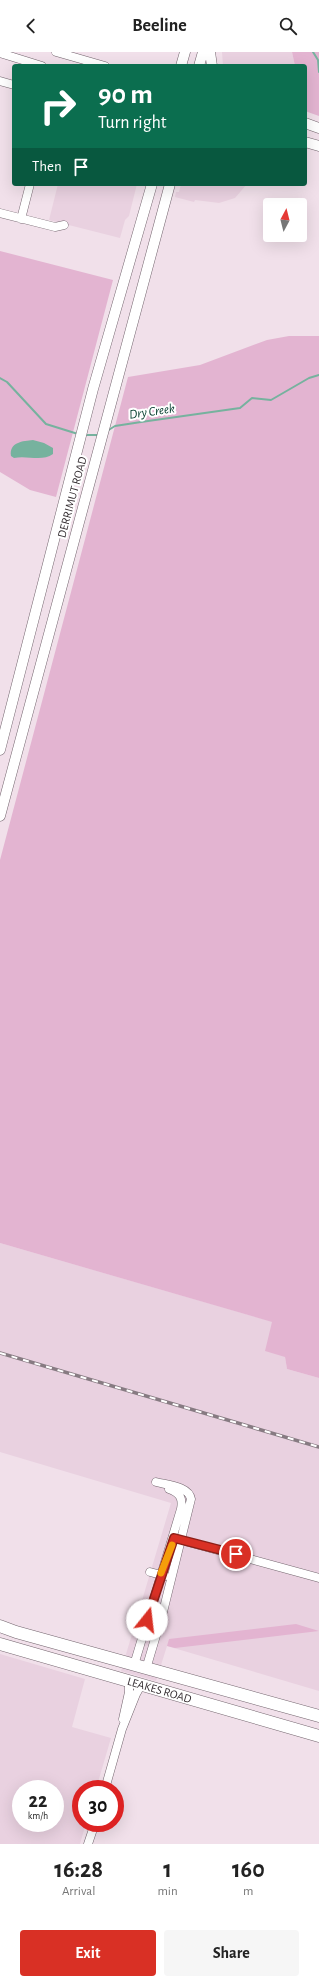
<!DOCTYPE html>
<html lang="en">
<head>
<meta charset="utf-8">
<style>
	body { margin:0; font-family:"Alegreya Sans",sans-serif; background:#f6f6f6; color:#222; height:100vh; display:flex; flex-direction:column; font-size:15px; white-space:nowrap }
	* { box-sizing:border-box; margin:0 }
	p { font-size:13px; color:#767676 }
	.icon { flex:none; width:22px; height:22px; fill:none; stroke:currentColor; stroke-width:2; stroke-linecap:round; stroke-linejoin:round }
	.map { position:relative; height:1792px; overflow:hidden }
	.panel { display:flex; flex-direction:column; background:#fff; flex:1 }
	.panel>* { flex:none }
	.top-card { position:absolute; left:12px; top:12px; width:295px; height:122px; border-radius:4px; box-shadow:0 4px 16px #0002; background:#0b6e4f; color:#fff; overflow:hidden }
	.needle { width:26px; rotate:7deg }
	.fabs { position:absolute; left:263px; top:146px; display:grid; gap:8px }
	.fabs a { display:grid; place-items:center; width:44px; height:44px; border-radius:4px; background:#fff; box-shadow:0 4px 16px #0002; font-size:20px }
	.speed { position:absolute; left:12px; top:1728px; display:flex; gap:8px; font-size:20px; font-weight:700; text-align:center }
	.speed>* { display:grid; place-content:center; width:52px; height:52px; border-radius:50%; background:#fff; box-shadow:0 4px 16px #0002; line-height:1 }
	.speed small { font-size:10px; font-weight:400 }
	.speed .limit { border:6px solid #d22; background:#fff; color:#111 }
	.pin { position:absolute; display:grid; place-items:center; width:34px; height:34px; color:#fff; margin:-17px; border:2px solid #fff; border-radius:50%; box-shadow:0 1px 4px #0007 }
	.me { position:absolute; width:44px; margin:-22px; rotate:16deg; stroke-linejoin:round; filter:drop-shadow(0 0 3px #0008) }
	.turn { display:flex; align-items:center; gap:14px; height:84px; padding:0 20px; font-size:18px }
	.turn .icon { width:52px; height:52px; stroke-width:2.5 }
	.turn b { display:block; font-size:28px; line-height:34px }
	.then { display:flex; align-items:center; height:38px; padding:0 20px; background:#0003; gap:8px; font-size:15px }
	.eta { display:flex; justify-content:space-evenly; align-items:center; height:68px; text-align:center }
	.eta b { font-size:24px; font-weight:700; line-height:28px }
	.button { display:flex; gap:8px; margin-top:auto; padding:8px 20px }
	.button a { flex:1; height:46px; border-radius:4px; background:#d93025; color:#fff; font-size:16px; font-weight:700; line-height:46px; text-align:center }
	.button a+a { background:#f6f6f6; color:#222 }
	header { display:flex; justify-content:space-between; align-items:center; height:52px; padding:0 20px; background:#fff; font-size:18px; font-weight:700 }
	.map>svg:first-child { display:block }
	.built { fill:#e9d1e0; fill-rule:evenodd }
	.green { fill:#e3b4d1 }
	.water { fill:#76b29e }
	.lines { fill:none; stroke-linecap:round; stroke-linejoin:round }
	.stream { stroke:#76b29e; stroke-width:2 }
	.minor-casing { stroke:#73656e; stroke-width:9 }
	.major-casing { stroke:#73656e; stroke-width:11 }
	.highway-casing { stroke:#73656e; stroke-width:13 }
	.minor { stroke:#fff; stroke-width:8 }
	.major { stroke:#fff; stroke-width:10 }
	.highway { stroke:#fff; stroke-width:12 }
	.rail-casing { stroke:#877b82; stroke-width:3.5 }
	.rail { stroke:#fff; stroke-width:2; stroke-dasharray:6; stroke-linecap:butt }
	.route-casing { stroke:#8d1f18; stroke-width:10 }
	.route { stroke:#d93025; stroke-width:7 }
	.slow { stroke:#f59e0b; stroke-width:7 }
	.labels { text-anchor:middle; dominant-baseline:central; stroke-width:4; stroke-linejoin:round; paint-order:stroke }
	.street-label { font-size:12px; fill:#373034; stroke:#fff }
	.water-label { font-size:13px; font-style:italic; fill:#00392b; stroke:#fff }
</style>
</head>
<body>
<header><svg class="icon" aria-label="back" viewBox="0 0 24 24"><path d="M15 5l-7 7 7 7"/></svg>Beeline<svg class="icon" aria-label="search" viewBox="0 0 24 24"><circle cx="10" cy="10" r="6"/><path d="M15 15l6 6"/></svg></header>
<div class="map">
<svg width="319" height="1792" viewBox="0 0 319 1792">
	<rect width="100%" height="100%" fill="#f1e0ea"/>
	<path class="built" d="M 222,0 L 292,0 L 295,14 L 223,14 Z
		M 58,132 L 137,132 L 129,164 L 125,168 L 120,186 L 49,168 Z
		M 181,132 L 247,132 L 235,146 L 219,151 L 195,148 L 194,150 L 175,145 L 176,140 L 179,140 Z
		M 0,1191 L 273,1270 L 285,1305 L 287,1317 L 319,1326 L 319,1639 L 167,1594 L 156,1629 L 121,1619 L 171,1451 L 0,1400 Z
		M 0,1602 L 85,1627 L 72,1675 L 111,1686 L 96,1737 L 81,1737 L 81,1771 L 86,1771 L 80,1792 L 0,1792 ZM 21,1737 L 55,1737 L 55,1771 L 21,1771 Z"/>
	<path class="green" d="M 292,0 L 319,0 L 319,64 L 305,59 L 305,14 L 295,14 Z
		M 0,199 L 113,228 L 56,445 L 30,438 L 0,420 Z
		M 289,284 L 319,284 L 319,1326 L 287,1317 L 285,1305 L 265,1299 L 272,1270 L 0,1191 L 0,808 L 128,325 L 200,313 L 267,288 Z
		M 296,1572 L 319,1579 L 175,1596 L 167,1594 L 169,1587 Z"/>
	<path class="water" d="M 33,388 L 44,391 L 53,396 L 53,402 C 42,410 27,403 14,406 L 11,404 C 9,390 23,389 33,388 Z"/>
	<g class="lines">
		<path class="stream" d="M 313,0 L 318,8 L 319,20
			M 0,326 L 7,330 L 46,372 L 78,382
			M 107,379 L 115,374 L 141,370 L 240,356 L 252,346 L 271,348 L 309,326 L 319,323
			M 85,383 L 98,383"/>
		<g class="minor-casing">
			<path id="minor" d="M 56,0 L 105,14
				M 0,1 L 42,14
				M 0,29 L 14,33
				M 0,161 L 55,175 L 64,173
				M 21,167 L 30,132
				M 177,1487 L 319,1526
				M 150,1520 L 165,1524
				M 134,1613 L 181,1457 C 183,1446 180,1441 169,1437
				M 146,1617 L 163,1560 L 191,1447 C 189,1434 167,1433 156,1430
				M 123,1667 L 129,1640 L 129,1630
				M 105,1737 L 122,1677 L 136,1642 L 141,1633
				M 88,1792 L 95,1771"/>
		</g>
		<g class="major-casing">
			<path id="major" d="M 210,0 L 212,14
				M 181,14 L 185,0
				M 199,14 L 203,0
				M 305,71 L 319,76
				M 305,90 L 319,94
				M 0,698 L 93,337 L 152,132
				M 0,764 L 170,132"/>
		</g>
		<g class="highway-casing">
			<g id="highway">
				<path d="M 0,1574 L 16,1580 L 319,1664"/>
				<path id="s1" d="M 0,1592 L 319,1684"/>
			</g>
		</g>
		<use href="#minor" class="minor"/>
		<use href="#major" class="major"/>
		<use href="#highway" class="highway"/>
		<g class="rail-casing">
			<path id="rail" d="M 0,1301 L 319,1395"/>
		</g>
		<use href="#rail" class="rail"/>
	</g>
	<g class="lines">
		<g class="route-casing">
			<path id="route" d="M 147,1568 L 174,1486 L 236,1502"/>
		</g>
		<use href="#route" class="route"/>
		<path class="slow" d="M 161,1521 L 172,1493"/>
	</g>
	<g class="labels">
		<g class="street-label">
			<text transform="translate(72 445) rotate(-75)">DERRIMUT ROAD</text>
			<text stroke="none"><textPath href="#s1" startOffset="166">LEAKES ROAD</textPath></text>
		</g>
		<g class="water-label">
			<text transform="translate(152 360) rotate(-8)">Dry Creek</text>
		</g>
	</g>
</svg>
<div class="fabs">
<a><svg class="needle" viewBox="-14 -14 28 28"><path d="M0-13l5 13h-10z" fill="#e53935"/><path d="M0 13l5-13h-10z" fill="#767676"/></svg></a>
</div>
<div class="speed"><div>22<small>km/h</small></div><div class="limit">30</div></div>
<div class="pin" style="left:236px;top:1502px;background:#d93025"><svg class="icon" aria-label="arrive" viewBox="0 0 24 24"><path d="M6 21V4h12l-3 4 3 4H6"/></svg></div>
<svg class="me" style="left:147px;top:1568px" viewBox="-20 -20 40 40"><circle r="19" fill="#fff"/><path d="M0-13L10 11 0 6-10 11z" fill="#d93025"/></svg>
<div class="top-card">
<div class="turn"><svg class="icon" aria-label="right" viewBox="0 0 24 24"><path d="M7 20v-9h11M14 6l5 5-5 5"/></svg><div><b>90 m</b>Turn right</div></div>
<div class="then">Then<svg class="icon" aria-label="arrive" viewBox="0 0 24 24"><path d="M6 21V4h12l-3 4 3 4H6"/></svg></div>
</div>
</div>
<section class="panel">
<div class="eta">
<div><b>16:28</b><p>Arrival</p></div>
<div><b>1</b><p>min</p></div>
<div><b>160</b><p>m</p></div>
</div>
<div class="button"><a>Exit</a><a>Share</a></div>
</section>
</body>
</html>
